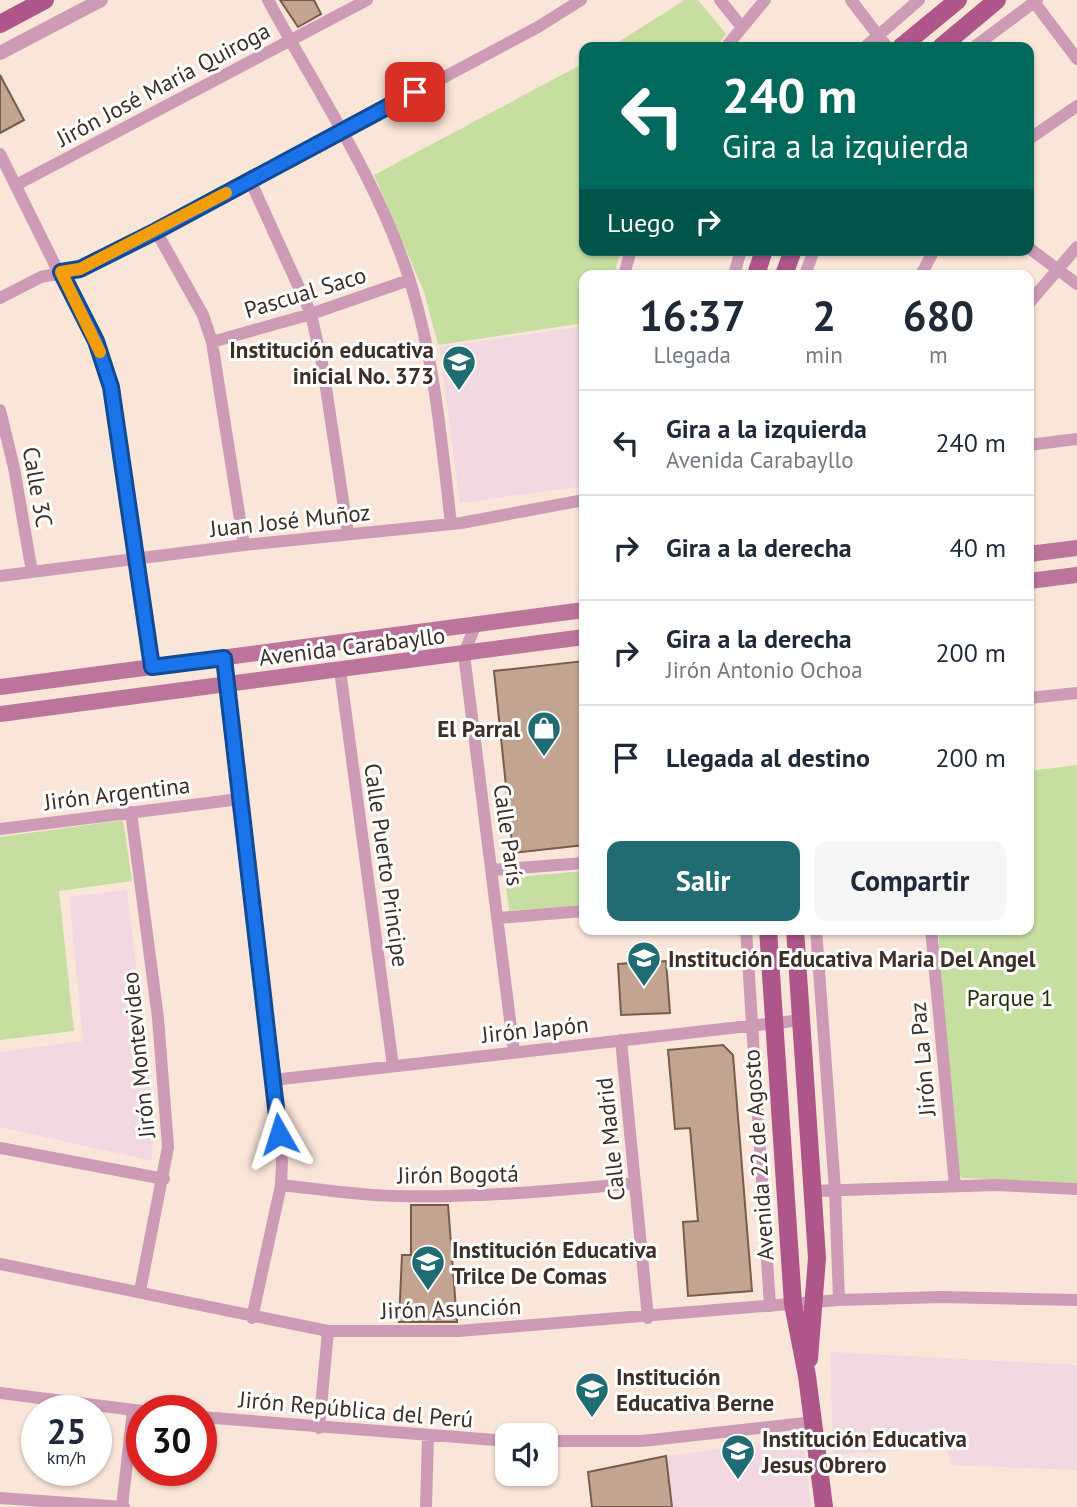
<!DOCTYPE html>
<html lang="es">
<head>
<meta charset="utf-8">
<style>
	body { margin:0; font-family:"PT Sans",sans-serif; background:#f6f6f7; color:#1f2937; height:100vh; display:flex; flex-direction:column; font-size:26px; white-space:nowrap }
	* { box-sizing:border-box; margin:0 }
	p { font-size:23px; color:#747a83 }
	.icon { flex:none; width:38px; height:38px; fill:none; stroke:currentColor; stroke-width:2; stroke-linecap:round; stroke-linejoin:round }
	.map { position:relative; flex:1; overflow:hidden }
	.details { position:absolute; left:579px; top:270px; width:455px; height:665px; display:flex; flex-direction:column; background:#fff; border-radius:14px; box-shadow:0 2px 5px #0004 }
	.details>* { flex:none }
	.top-card { position:absolute; left:579px; top:42px; width:455px; height:214px; border-radius:14px; box-shadow:0 2px 5px #0004; background:#00695c; color:#fff; overflow:hidden }
	.fabs { position:absolute; left:495px; top:1423px; display:grid; gap:14px }
	.fabs a { display:grid; place-items:center; width:63px; height:63px; border-radius:14px; background:#fff; box-shadow:0 2px 5px #0004; font-size:35px }
	.speed { position:absolute; left:21px; top:1395px; display:flex; gap:14px; font-size:35px; font-weight:700; text-align:center }
	.speed>* { display:grid; place-content:center; width:91px; height:91px; border-radius:50%; background:#fff; box-shadow:0 2px 5px #0004; line-height:1 }
	.speed small { font-size:18px; font-weight:400 }
	.speed .limit { border:10px solid #d22; background:#fff; color:#111 }
	.pin { position:absolute; display:grid; place-items:center; width:60px; height:60px; color:#fff; margin:-30px; border-radius:14px; box-shadow:0 4px 10px #0006 }
	.me { position:absolute; width:77px; margin:-38px; rotate:354deg; stroke-linejoin:round; filter:drop-shadow(0 0 5px #0008) }
	.turn { display:flex; align-items:center; gap:24px; height:147px; padding:0 28px; font-size:32px }
	.turn .icon { width:91px; height:91px; stroke-width:2.5 }
	.turn b { display:block; font-size:49px; line-height:60px }
	.then { display:flex; align-items:center; height:66px; padding:0 28px; background:#0003; gap:14px; font-size:26px }
	.eta { display:flex; justify-content:space-evenly; align-items:center; height:119px; text-align:center }
	.eta b { font-size:42px; font-weight:700; line-height:49px }
	.primary-button { display:flex; gap:14px; margin-top:auto; padding:14px 28px }
	.primary-button a { flex:1; height:80px; border-radius:14px; background:#216c72; color:#fff; font-size:28px; font-weight:700; line-height:80px; text-align:center }
	.primary-button a+a { background:#f6f6f7; color:#1f2937 }
	ul { padding:0; list-style:none }
	li { display:flex; align-items:center; gap:21px; height:105px; padding:0 28px; border-top:2px solid #e0e1e3 }
	li div { flex:1 }
	li b { display:block; font-size:26px }
	li em { font-style:normal }
	.map>svg:first-child { display:block }
	.education { fill:#f2d9e1 }
	.green { fill:#c7dea1 }
	.building { fill:#c3a490; stroke:#795c4a; stroke-width:2 }
	.lines { fill:none; stroke-linecap:round; stroke-linejoin:round }
	.minor { stroke:#ce9bb6; stroke-width:12 }
	.tertiary { stroke:#ce9bb6; stroke-width:14 }
	.secondary { stroke:#bc739c; stroke-width:16 }
	.primary { stroke:#ae5589; stroke-width:18 }
	.route-casing { stroke:#114b97; stroke-width:18 }
	.route { stroke:#1a73e8; stroke-width:12 }
	.slow { stroke:#f59e0b; stroke-width:12 }
	.labels { text-anchor:middle; dominant-baseline:central; stroke-width:6; stroke-linejoin:round; paint-order:stroke }
	.street-label { font-size:23px; fill:#3c2f27; stroke:#fff }
	.poi-label { font-size:23px; font-weight:bold; fill:#3c2f27; stroke:#fff; text-anchor:start }
	.park-label { font-size:23px; fill:#233200; stroke:#fff }
</style>
</head>
<body>
<div class="map">
<svg width="1077" height="1507" viewBox="0 0 1077 1507">
	<rect width="100%" height="100%" fill="#fae6d9"/>
	<path class="education" d="M 584,326 L 584,486 L 460,503 L 439,347 Z
		M 127,890 L 154,1118 L 152,1161 L 0,1127 L 0,1052 L 83,1041 L 69,897 Z
		M 830,1352 L 1077,1365 L 1077,1470 L 950,1465 L 947,1447 L 833,1455 Z
		M 803,1438 L 811,1507 L 672,1507 L 666,1456 Z"/>
	<path class="green" d="M 685,0 L 698,0 L 726,34 L 716,47 L 610,47 Z
		M 584,63 L 584,250 L 621,250 L 614,275 L 584,275 L 584,323 L 438,345 L 424,292 L 374,175 Z
		M 1077,765 L 1077,1183 L 962,1178 L 956,1170 L 938,929 L 1029,929 L 1029,771 Z
		M 123,820 L 132,881 L 59,891 L 74,1031 L 0,1040 L 0,837 Z
		M 584,871 L 584,905 L 509,911 L 505,878 Z"/>
	<path class="building" d="M 280,0 L 314,0 L 321,14 L 298,27 Z
		M 0,75 L 24,120 L 0,133 Z
		M 584,661 L 584,845 L 513,853 L 494,671 Z
		M 666,961 L 670,1013 L 621,1015 L 618,964 Z
		M 723,1045 L 733,1055 L 752,1291 L 688,1296 L 683,1222 L 698,1221 L 690,1128 L 675,1129 L 668,1050 Z
		M 411,1205 L 448,1205 L 457,1322 L 399,1322 L 402,1255 L 411,1255 Z
		M 666,1456 L 672,1507 L 592,1507 L 588,1472 Z"/>
	<g class="lines">
		<path class="minor" d="M 268,0 C 315,88 374,174 406,269 C 434,352 441,437 451,524
			M 720,0 L 741,26
			M 851,0 L 887,47
			M 1034,2 L 1077,59
			M 726,47 L 765,0
			M 865,47 L 919,0
			M 974,47 L 1037,0
			M 1029,139 L 1077,106
			M 0,154 L 105,366 L 116,410 L 152,667
			M 250,180 L 311,314 L 323,368 L 348,534
			M 16,185 L 367,0
			M 156,231 L 203,315 L 212,342 L 244,545
			M 1029,248 L 1077,284
			M 624,275 L 631,250
			M 734,275 L 741,250
			M 805,275 L 814,250
			M 921,275 L 934,250
			M 0,298 L 41,277 L 80,269 L 156,231 L 538,27 L 581,0
			M 1029,303 L 1077,247
			M 212,342 L 311,314 L 409,280
			M 0,410 L 14,468 L 32,572
			M 1029,445 L 1077,439
			M 0,576 L 244,545 L 461,523 L 584,500
			M 475,626 L 464,654 L 514,1052
			M 224,658 L 282,1162 L 281,1185 L 252,1318
			M 340,670 L 393,1066
			M 1029,698 L 1077,693
			M 131,812 L 158,1018 L 168,1147 L 140,1291
			M 0,829 L 240,799
			M 492,870 L 584,863
			M 499,918 L 584,911
			M 746,929 L 770,1306
			M 816,929 L 835,1190 L 839,1300
			M 931,929 L 955,1186
			M 621,1040 L 648,1318
			M 273,1080 L 802,1020
			M 0,1148 L 164,1179
			M 281,1185 C 318,1189 356,1195 393,1196 C 475,1198 554,1191 635,1183
			M 813,1191 L 996,1185 L 1077,1189
			M 0,1264 L 328,1331 L 458,1331 L 839,1300 L 942,1297 L 1077,1300
			M 0,1393 L 142,1411
			M 201,1417 L 508,1441
			M 319,1428 L 328,1331
			M 546,1441 L 642,1441 L 814,1422
			M 0,1498 L 124,1507
			M 122,1507 L 133,1410
			M 426,1507 L 428,1437"/>
		<path class="tertiary" d="M 0,53 L 101,0"/>
		<path class="secondary" d="M 1029,554 L 1077,548
			M 1029,581 L 1077,575
			M 0,687 L 584,610
			M 0,714 L 584,637"/>
		<path class="primary" d="M 0,24 L 45,0
			M 901,47 L 958,0
			M 941,47 L 997,0
			M 756,275 L 764,250
			M 784,275 L 793,250
			M 768,929 L 793,1304 L 807,1376 L 824,1507
			M 795,929 L 817,1258 L 809,1359"/>
	</g>
	<g class="lines">
		<g class="route-casing">
			<path id="route" d="M 279,1134 L 224,658 L 152,667 L 111,387 L 96,341 L 61,272 L 80,269 L 156,231 L 415,92"/>
		</g>
		<use href="#route" class="route"/>
		<path class="slow" d="M 100,352 L 61,272 L 80,269 L 226,193"/>
	</g>
	<defs>
		<g id="school-pin" transform="scale(1.75)"><path d="M0 17L-7.5 6A9.5 9.5 0 1 1 7.5 6Z" fill="#216c72" stroke="#fff"/><path d="M0-5L7-2L0 1L-7-2ZM-4 1L0 2.5L4 1V4Q0 6-4 4Z" fill="#fff"/></g>
		<g id="shop-pin" transform="scale(1.75)"><path d="M0 17L-7.5 6A9.5 9.5 0 1 1 7.5 6Z" fill="#216c72" stroke="#fff"/><path d="M-5-2.5h2.3a2.7 3.5 0 0 1 5.4 0H5L5.5 6h-11ZM-1.5-2.5h3a1.5 2.3 0 0 0-3 0Z" fill="#fff"/></g>
	</defs>
	<g fill-rule="evenodd">
		<use href="#school-pin" x="459" y="362"/>
		<use href="#shop-pin" x="544" y="728"/>
		<use href="#school-pin" x="644" y="958"/>
		<use href="#school-pin" x="428" y="1262"/>
		<use href="#school-pin" x="592" y="1389"/>
		<use href="#school-pin" x="738" y="1451"/>
	</g>
	<g class="labels">
		<g class="street-label">
			<text transform="translate(163 84) rotate(-28)">Jirón José María Quiroga</text>
			<text transform="translate(305 292) rotate(-17)">Pascual Saco</text>
			<text transform="translate(38 487) rotate(80)">Calle 3C</text>
			<text transform="translate(290 520) rotate(-6)">Juan José Muñoz</text>
			<text transform="translate(352 646) rotate(-7)">Avenida Carabayllo</text>
			<text transform="translate(117 793) rotate(-7)">Jirón Argentina</text>
			<text transform="translate(509 835) rotate(82)">Calle París</text>
			<text transform="translate(387 865) rotate(82)">Calle Puerto Principe</text>
			<text transform="translate(535 1029) rotate(-6)">Jirón Japón</text>
			<text transform="translate(138 1055) rotate(-96)">Jirón Montevideo</text>
			<text transform="translate(922 1059) rotate(-95)">Jirón La Paz</text>
			<text transform="translate(610 1139) rotate(-96)">Calle Madrid</text>
			<text transform="translate(758 1155) rotate(-94)">Avenida 22 de Agosto</text>
			<text transform="translate(458 1174) rotate(-1)">Jirón Bogotá</text>
			<text transform="translate(451 1308) rotate(-2)">Jirón Asunción</text>
			<text transform="translate(356 1409) rotate(5)">Jirón República del Perú</text>
		</g>
		<g class="poi-label">
			<text x="434" y="349" text-anchor="end">Institución educativa<tspan x="434" dy="26">inicial No. 373</tspan></text>
			<text x="520" y="728" text-anchor="end">El Parral</text>
			<text x="668" y="958">Institución Educativa Maria Del Angel</text>
			<text x="452" y="1249">Institución Educativa<tspan x="452" dy="26">Trilce De Comas</tspan></text>
			<text x="616" y="1376">Institución<tspan x="616" dy="26">Educativa Berne</tspan></text>
			<text x="762" y="1438">Institución Educativa<tspan x="762" dy="26">Jesus Obrero</tspan></text>
		</g>
		<g class="park-label">
			<text x="1010" y="997">Parque 1</text>
		</g>
	</g>
</svg>
<div class="fabs">
<a><svg class="icon" aria-label="sound" viewBox="0 0 24 24"><path d="M4 9h4l5-4v14l-5-4H4zM17 9q2 3 0 6"/></svg></a>
</div>
<div class="speed"><div>25<small>km/h</small></div><div class="limit">30</div></div>
<div class="pin" style="left:415px;top:92px;background:#d93025"><svg class="icon" aria-label="arrive" viewBox="0 0 24 24"><path d="M6 21V4h12l-3 4 3 4H6"/></svg></div>
<svg class="me" style="left:279px;top:1134px" viewBox="-20 -20 40 40"><path d="M0-17L14 15 0 8-14 15z" fill="#1a73e8" stroke="#fff" stroke-width="4"/></svg>
<div class="top-card">
<div class="turn"><svg class="icon" aria-label="left" viewBox="0 0 24 24"><path d="M17 20v-9H6M10 6l-5 5 5 5"/></svg><div><b>240 m</b>Gira a la izquierda</div></div>
<div class="then">Luego<svg class="icon" aria-label="right" viewBox="0 0 24 24"><path d="M7 20v-9h11M14 6l5 5-5 5"/></svg></div>
</div>
<section class="details">
<div class="eta">
<div><b>16:37</b><p>Llegada</p></div>
<div><b>2</b><p>min</p></div>
<div><b>680</b><p>m</p></div>
</div>
<ul>
<li><svg class="icon" aria-label="left" viewBox="0 0 24 24"><path d="M17 20v-9H6M10 6l-5 5 5 5"/></svg><div><b>Gira a la izquierda</b><p>Avenida Carabayllo</p></div><em>240 m</em></li>
<li><svg class="icon" aria-label="right" viewBox="0 0 24 24"><path d="M7 20v-9h11M14 6l5 5-5 5"/></svg><div><b>Gira a la derecha</b></div><em>40 m</em></li>
<li><svg class="icon" aria-label="right" viewBox="0 0 24 24"><path d="M7 20v-9h11M14 6l5 5-5 5"/></svg><div><b>Gira a la derecha</b><p>Jirón Antonio Ochoa</p></div><em>200 m</em></li>
<li><svg class="icon" aria-label="arrive" viewBox="0 0 24 24"><path d="M6 21V4h12l-3 4 3 4H6"/></svg><div><b>Llegada al destino</b></div><em>200 m</em></li>
</ul>
<div class="primary-button"><a>Salir</a><a>Compartir</a></div>
</section>
</div>
</body>
</html>
